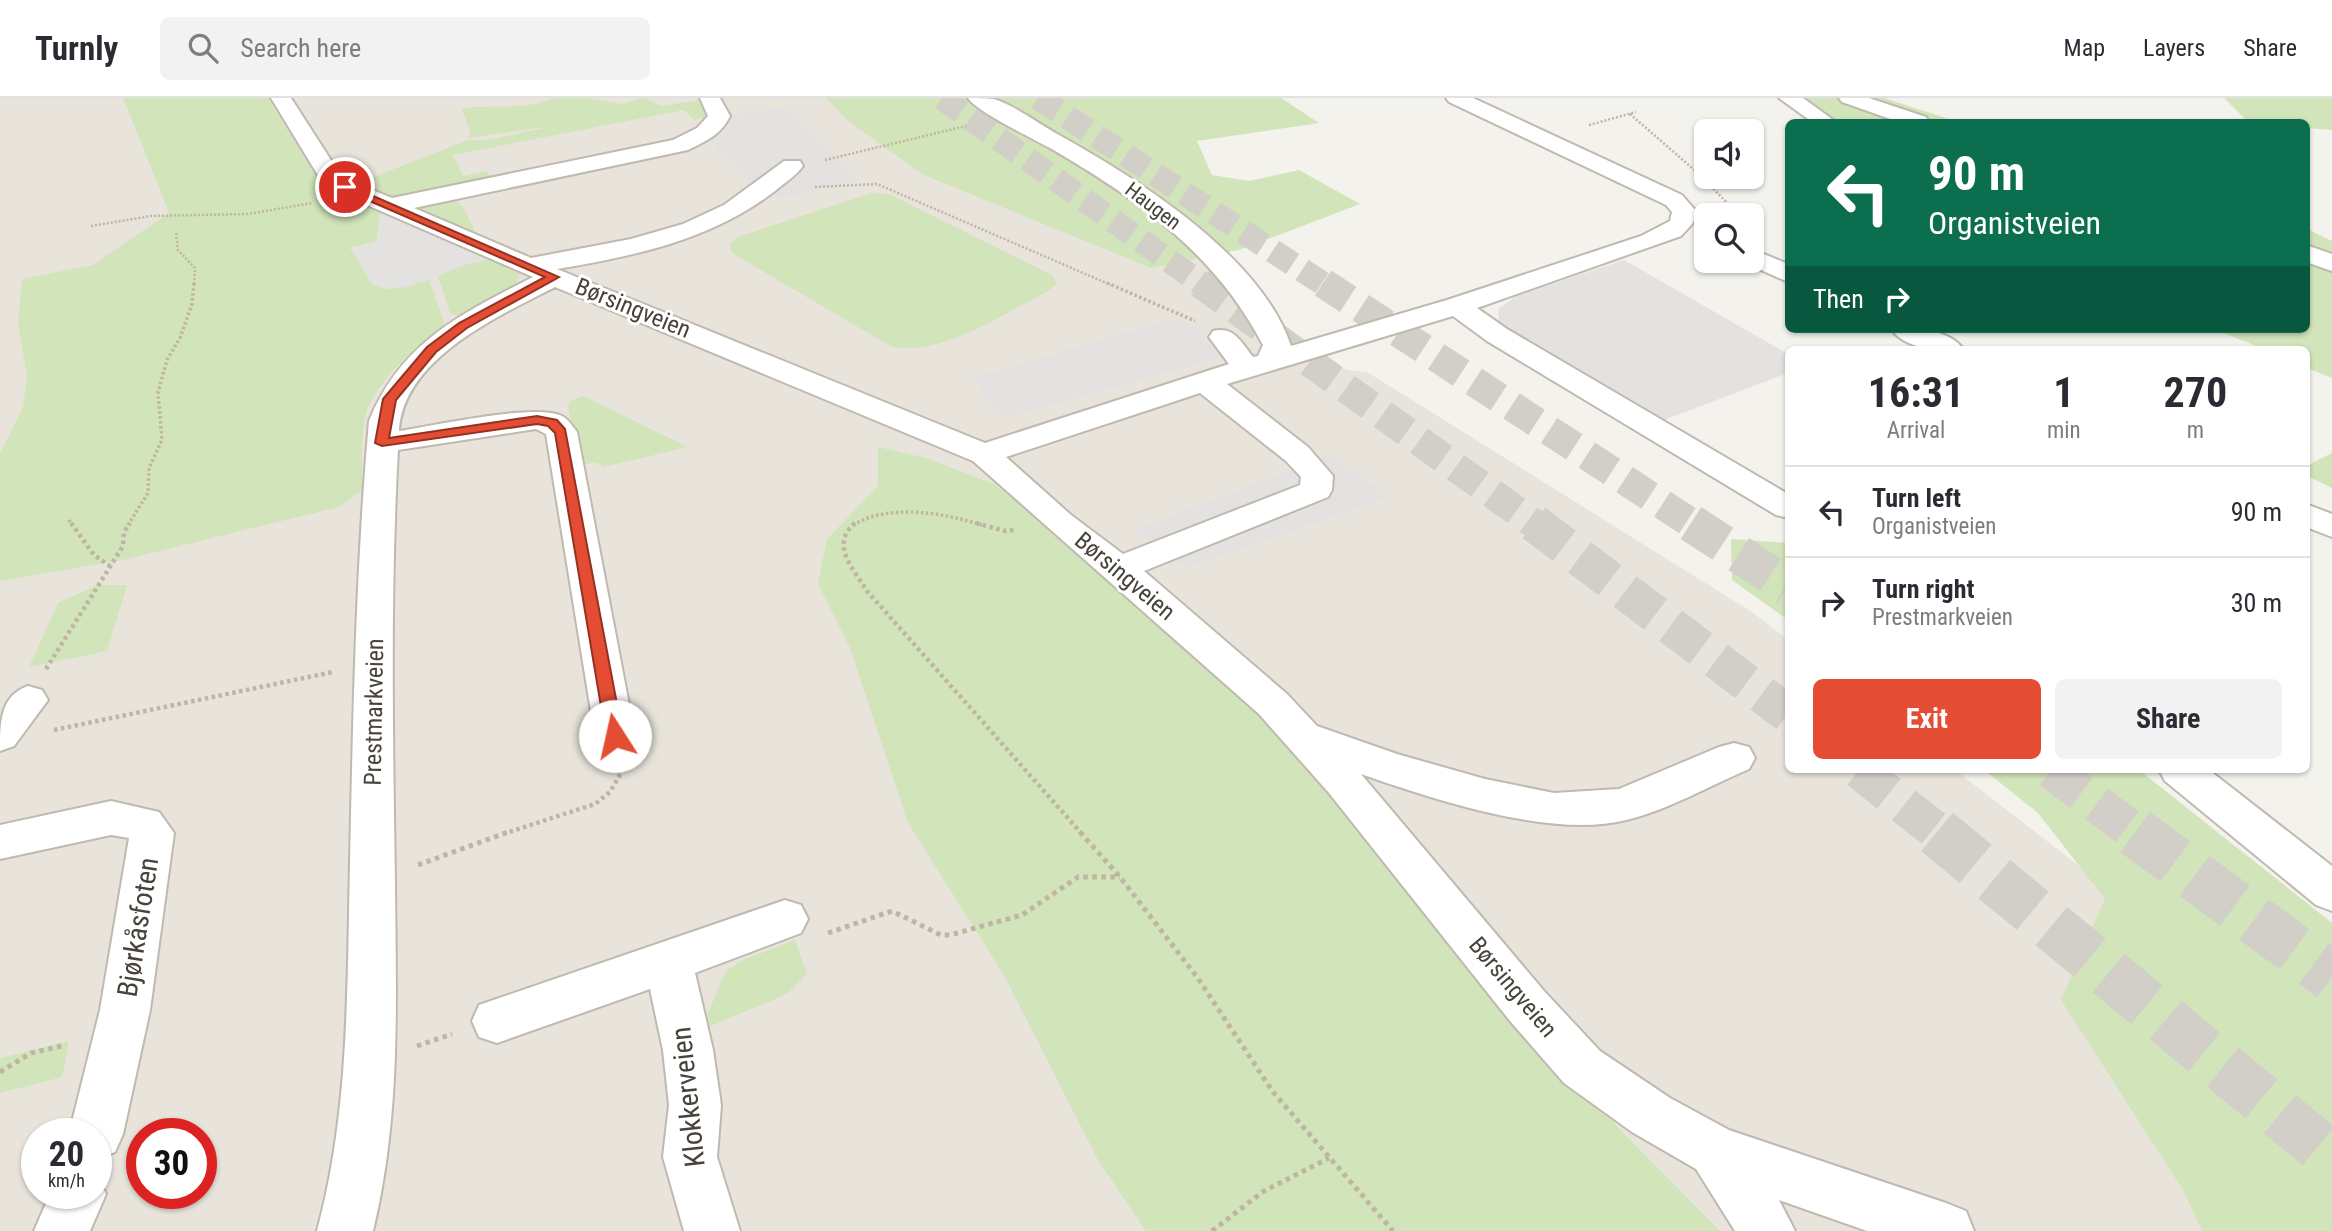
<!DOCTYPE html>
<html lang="en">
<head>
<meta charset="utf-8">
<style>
	body { margin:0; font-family:"Roboto Condensed",sans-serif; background:#f2f2f3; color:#2b2b33; height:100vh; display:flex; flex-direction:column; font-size:26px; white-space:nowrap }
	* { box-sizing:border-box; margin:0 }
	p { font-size:23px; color:#7c7c81 }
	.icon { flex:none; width:38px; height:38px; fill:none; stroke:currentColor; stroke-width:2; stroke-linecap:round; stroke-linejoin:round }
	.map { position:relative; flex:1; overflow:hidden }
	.drawer { position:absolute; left:1785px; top:248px; width:525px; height:427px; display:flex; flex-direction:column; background:#fff; border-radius:10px; box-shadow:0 2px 5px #0004 }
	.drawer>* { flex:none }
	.banner { position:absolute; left:1785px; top:21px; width:525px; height:214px; border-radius:10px; box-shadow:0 2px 5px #0004; background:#0b6e4f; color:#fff; overflow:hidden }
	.fabs { position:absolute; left:1694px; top:21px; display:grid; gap:14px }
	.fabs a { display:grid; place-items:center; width:70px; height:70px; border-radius:10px; background:#fff; box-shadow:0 2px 5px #0004; font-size:35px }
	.speed { position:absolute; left:21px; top:1020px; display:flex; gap:14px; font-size:35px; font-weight:700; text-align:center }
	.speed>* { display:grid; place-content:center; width:91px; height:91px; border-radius:50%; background:#fff; box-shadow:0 2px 5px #0004; line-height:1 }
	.speed small { font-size:18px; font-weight:400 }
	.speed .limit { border:10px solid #d22; background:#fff; color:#111 }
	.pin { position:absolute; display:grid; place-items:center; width:60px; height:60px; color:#fff; margin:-30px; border:4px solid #fff; border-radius:50%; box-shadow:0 2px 7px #0007 }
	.me { position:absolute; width:77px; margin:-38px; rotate:350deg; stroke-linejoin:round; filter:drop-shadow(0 0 5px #0008) }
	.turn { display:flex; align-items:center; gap:24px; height:147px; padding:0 28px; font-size:32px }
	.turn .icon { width:91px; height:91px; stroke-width:2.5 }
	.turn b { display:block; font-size:49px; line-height:60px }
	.then { display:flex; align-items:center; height:66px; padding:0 28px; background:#0003; gap:14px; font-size:26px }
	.eta { display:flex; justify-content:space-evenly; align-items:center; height:119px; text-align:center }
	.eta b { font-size:42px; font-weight:700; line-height:49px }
	.button { display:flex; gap:14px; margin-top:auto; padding:14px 28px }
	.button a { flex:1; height:80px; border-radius:10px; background:#e44d34; color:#fff; font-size:28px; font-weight:700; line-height:80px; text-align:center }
	.button a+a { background:#f2f2f3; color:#2b2b33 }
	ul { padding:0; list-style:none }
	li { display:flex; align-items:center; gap:21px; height:91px; padding:0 28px; border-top:2px solid #e1e1e2 }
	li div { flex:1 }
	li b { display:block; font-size:26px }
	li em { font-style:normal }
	header { display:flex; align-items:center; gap:42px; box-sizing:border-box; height:98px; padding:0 35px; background:#fff; border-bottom:2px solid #e1e1e2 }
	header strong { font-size:33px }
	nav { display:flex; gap:38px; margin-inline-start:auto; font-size:24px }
	.search { width:490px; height:63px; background:#f2f2f3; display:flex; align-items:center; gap:18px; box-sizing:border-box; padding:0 24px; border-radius:10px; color:#7c7c81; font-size:26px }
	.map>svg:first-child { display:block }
	.residential { fill:#e8e4db; fill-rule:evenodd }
	.green { fill:#d1e4ba }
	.parking { fill:#e4e2e0 }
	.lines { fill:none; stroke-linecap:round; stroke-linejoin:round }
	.highway-tunnel-far3 { stroke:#d2cfc8; stroke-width:24; stroke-dasharray:24 11; stroke-linecap:butt }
	.highway-tunnel-far2 { stroke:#d2cfc8; stroke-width:30; stroke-dasharray:30 15; stroke-linecap:butt }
	.highway-tunnel-far1 { stroke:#d2cfc8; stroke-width:38; stroke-dasharray:38 19; stroke-linecap:butt }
	.highway-tunnel { stroke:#d2cfc8; stroke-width:50; stroke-dasharray:50 24; stroke-linecap:butt }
	.minor-casing { stroke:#bfb9af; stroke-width:4 }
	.path-far3 { stroke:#bfb5a2; stroke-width:2.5; stroke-dasharray:2 2; stroke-linecap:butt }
	.path-far2 { stroke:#bfb5a2; stroke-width:3.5; stroke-dasharray:2.5 2.5; stroke-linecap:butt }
	.path-far1 { stroke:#bfb5a2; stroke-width:4.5; stroke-dasharray:3.5 3.5; stroke-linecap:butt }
	.path { stroke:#bfb5a2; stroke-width:5; stroke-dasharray:4.5 4.5; stroke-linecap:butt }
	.minor { fill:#fff; fill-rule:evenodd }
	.route { fill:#e44d34; stroke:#943222; stroke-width:2 }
	.labels { text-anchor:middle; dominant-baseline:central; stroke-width:6; stroke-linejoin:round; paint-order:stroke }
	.far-street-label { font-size:21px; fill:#48433a; stroke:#fff }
	.street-label { font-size:24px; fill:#48433a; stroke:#fff }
	.near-street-label { font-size:28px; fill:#48433a; stroke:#fff }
</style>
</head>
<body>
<header>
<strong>Turnly</strong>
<div class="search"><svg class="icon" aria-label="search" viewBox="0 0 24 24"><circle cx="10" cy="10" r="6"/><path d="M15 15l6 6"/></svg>Search here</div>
<nav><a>Map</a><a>Layers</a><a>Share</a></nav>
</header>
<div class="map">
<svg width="2332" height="1133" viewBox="0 0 2332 1133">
	<rect width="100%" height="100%" fill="#f4f2ec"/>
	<path class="residential" d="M 0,0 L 1156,0 L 1115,42 L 1268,211 L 1319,259 L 1347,272 L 1367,274 L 1752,514 L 1788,542 L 1788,672 L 1955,672 L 2118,798 L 2331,1133 L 0,1133 ZM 37,1036 L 96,1036 L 96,1096 L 37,1096 ZM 142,1036 L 201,1036 L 201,1096 L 142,1096 Z"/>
	<path class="green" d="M 123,0 L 268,0 L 318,81 L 330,92 L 380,114 L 372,186 C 392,193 409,188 429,182 L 445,227 C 420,244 374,285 366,316 C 360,339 363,368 362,392 L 339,409 L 123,462 L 0,483 L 0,356 L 23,309 L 27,278 L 18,226 L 22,181 L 93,167 L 169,115 Z
		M 553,0 L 590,0 L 621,6 L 644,0 L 661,8 L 701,2 L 713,18 L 694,22 L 684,12 L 453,57 L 463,78 L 487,73 L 492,82 L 397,98 L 383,98 L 358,85 L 468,42 L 488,42 L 552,28 L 469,40 L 470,33 L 462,11 C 493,5 524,14 553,0 Z
		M 826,0 L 1281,0 L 1319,25 L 1197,43 L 1212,77 L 1249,83 L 1299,72 L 1360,106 L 1239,152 L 1151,170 L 924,77 L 848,23 Z
		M 1801,0 L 1884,0 L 1958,24 L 1840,24 Z
		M 2224,0 L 2332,0 L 2332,32 L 2307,30 L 2306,24 L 2248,24 Z
		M 872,95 L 889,96 L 1052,177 L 1057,186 L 1045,195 C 1000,217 942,258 892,249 L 732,155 L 729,146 L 738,139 Z
		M 454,101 L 463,109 L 475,134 L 416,110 L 422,106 Z
		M 2307,131 L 2332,143 L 2332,280 L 2307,270 L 2306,252 L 2266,252 L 2214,231 L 2306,231 Z
		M 487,162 L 499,162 L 520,173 L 519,181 L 507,193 L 458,219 L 450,215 L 438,178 L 464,167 Z
		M 583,298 L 688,349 L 604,369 L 596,364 L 579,367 L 568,308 L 570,303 Z
		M 878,349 L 926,360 L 994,386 L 1108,475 L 1256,607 L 1585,996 L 1720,1133 L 1146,1133 L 1098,1062 L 1005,879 L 908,725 L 850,550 L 818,486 L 827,441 L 878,388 Z
		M 2332,355 L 2332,390 L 2307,378 L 2306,368 Z
		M 1731,441 L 1788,445 L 1788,522 L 1732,482 Z
		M 97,487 L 127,487 L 107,553 L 29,569 L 58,505 Z
		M 1984,672 L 2139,672 L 2332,825 L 2332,1133 L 2202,1133 L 2183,1092 L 2061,902 L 2105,801 L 2038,715 Z
		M 795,842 L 807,876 L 787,896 L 708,929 L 708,915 L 726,873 L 743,862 Z
		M 69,943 L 62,979 L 0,995 L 0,960 Z"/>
	<path class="parking" d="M 786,8 L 859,83 L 782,101 L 774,97 L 762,99 L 707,41 L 729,18 Z
		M 380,114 L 493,160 L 464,167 L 408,189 L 385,191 L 372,186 L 350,150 L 379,142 Z
		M 1624,162 L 1788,256 L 1788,275 L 1664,322 L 1499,228 L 1498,211 L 1516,198 Z
		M 1178,219 L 1200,233 L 1222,259 L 1013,318 L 996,315 L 972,280 Z
		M 1330,356 L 1389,399 L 1187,470 L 1135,432 Z"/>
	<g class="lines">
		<path class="highway-tunnel-far3" d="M 942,0 L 1203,187
			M 1038,0 L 1325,187"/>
		<path class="highway-tunnel-far2" d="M 1200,185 L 1536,427
			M 1323,185 L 1694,427"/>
		<path class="highway-tunnel-far1" d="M 1534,425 L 1788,616
			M 1691,425 L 1788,488
			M 1859,672 L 1940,736
			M 2051,672 L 2137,736"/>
		<path class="highway-tunnel" d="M 1937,734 L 2332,1059
			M 2135,734 L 2332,879"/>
		<g class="minor-casing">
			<path id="minor" d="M 271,0 L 291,0 L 336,70 L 353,84 L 392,100 L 673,42 L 697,30 L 708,18 L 700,0 L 720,0 L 730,18 C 721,37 706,43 688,52 L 414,110 L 531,160 L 631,141 L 683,126 L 724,107 L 784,63 L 800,63 L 803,68 C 796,78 784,85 775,93 C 711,142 635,158 557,171 L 985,345 L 1229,266 L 1209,239 L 1213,233 C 1234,228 1241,244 1253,259 L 1258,258 L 1263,247 C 1214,154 1139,102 1050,50 C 1032,40 977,14 968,0 C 976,0 987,0 994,1 C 1016,8 1039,26 1059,37 C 1138,81 1261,158 1291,248 L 1447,202 L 1641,138 L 1670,123 L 1672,114 L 1666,107 L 1449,4 L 1446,0 L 1473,0 L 1682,97 L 1696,113 L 1693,125 L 1681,138 L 1477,210 L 1507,231 L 1788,396 L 1788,420 L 1776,417 L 1487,243 L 1453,218 L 1227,286 L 1308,349 L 1333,378 L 1332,392 L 1328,399 L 1144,473 L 1287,596 L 1317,628 L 1397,656 L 1485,681 L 1554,695 L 1619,691 L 1719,649 L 1734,645 L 1749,649 L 1755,660 L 1749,671 C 1709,688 1668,712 1626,722 C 1552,741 1432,701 1361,676 L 1544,893 L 1600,953 L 1670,1000 L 1729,1032 L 1946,1105 L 1966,1113 L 1974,1133 L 1867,1133 L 1779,1102 L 1795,1133 L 1735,1133 L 1696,1071 L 1632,1034 L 1564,985 L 1510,923 L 1329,695 L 1259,616 L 973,363 L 555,189 C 499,218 403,260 399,333 C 433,328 534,305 562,318 C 568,321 573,329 577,334 L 635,638 L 629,648 L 615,653 L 601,648 L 595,638 L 546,336 L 536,331 L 398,352 C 390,497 393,641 395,786 C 396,903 401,1018 373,1133 L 317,1133 C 350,1012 347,888 350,764 C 353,617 356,469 369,323 C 401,244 461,216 533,179 L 337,94 L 319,79 ZM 1200,295 L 1286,363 L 1301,379 L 1300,387 L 1123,456 L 1071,417 L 1006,359 Z
				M 1779,0 L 1803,0 L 1836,24 L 1812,24 Z
				M 1839,0 L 1869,0 L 1926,19 L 1929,24 L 1899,24 L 1842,4 Z
				M 2306,147 L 2332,156 L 2332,173 L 2306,164 Z
				M 1752,151 L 1788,166 L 1788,184 L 1743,164 L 1752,163 Z
				M 1891,231 C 1915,231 1949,230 1964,252 C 1940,252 1907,253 1891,231 Z
				M 2306,406 L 2332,416 L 2332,439 L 2306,429 Z
				M 28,588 L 42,592 L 48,602 L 14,648 L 0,653 C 0,624 0,598 28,588 Z
				M 2159,672 L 2209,672 L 2332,768 L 2332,813 L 2316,807 L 2165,683 Z
				M 111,703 L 159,714 L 174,735 L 150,912 L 123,1036 L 115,1054 L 96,1061 L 96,1036 L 69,1036 L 100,912 L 129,740 L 111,737 L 0,761 L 0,727 Z
				M 785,802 L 801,807 L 808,821 L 801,835 L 695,875 L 713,952 L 721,1007 L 717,1059 L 740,1133 L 684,1133 L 663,1059 L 669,1007 L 663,952 L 650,891 L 497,945 L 479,939 L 472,923 L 479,907 Z
				M 96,1076 L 106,1096 L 90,1133 L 34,1133 L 50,1096 L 96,1096 Z"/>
		</g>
		<path class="path-far3" d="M 1630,16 L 1699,76 L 1739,117
			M 1589,27 L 1636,14
			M 825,62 L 966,28
			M 815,89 L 877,86 L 1111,187
			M 91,128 L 151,118 L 248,116 L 312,105
			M 176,135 L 178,152 L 195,170 L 194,187"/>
		<path class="path-far2" d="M 1107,185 L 1195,223
			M 69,422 L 72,427
			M 128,427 L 148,395 L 149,370 L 162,342 L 158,294 L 167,262 L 180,240 L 192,206 L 194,185
			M 853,427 C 890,405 943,415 982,427"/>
		<path class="path-far1" d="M 71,425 L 94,457 L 110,468
			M 855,425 C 829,447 854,471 867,493 L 1082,736
			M 976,425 L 1005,433 L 1014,432
			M 46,571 L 123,448 L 124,434 L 130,425
			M 54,632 L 333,574
			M 503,736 L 595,706 L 610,694 L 621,675"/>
		<path class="path" d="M 1080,734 L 1120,779 L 1197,879 L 1273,994 L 1393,1133
			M 418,767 L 508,734
			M 828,835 L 892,813 L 941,837 L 950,837 L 1022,817 L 1078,779 L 1120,779
			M 417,948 L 452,936
			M 0,974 L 31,955 L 66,947
			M 1212,1133 L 1264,1093 L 1329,1060"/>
		<use href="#minor" class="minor"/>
	</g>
	<path class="route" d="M 342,87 L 348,87 L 559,179 L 467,230 L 436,254 L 396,302 L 389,340 L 537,318 L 557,322 L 565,331 L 623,638 L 621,643 L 609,643 L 606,638 L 555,335 L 548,328 L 537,326 L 382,348 L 375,345 L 383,301 L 427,249 L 459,225 L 545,179 L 342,91 Z"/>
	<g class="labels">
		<g class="far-street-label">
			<text transform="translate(1153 108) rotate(37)">Haugen</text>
		</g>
		<g class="street-label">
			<text transform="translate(633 210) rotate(22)">Børsingveien</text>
			<text transform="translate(1125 478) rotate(40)">Børsingveien</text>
			<text transform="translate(374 614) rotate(-89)">Prestmarkveien</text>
			<text transform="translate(1513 889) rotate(50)">Børsingveien</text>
		</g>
		<g class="near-street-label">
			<text transform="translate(138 829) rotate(-81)">Bjørkåsfoten</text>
			<text transform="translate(688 999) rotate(-96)">Klokkerveien</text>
		</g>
	</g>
</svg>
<div class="fabs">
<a><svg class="icon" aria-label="sound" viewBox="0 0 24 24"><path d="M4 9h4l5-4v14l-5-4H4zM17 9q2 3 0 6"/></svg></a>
<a><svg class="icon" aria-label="search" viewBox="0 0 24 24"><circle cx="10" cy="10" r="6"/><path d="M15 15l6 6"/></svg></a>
</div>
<div class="speed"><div>20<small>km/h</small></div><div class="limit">30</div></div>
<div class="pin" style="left:345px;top:89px;background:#d93025"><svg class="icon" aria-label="arrive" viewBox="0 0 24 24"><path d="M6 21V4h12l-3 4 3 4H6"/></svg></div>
<svg class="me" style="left:615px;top:638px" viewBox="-20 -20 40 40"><circle r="19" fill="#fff"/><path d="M0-13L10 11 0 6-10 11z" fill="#e44d34"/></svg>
<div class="banner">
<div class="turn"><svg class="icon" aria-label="left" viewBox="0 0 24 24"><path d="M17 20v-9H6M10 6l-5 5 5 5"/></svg><div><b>90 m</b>Organistveien</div></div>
<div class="then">Then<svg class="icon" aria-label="right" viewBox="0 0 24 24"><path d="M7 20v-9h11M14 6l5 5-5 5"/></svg></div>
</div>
<section class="drawer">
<div class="eta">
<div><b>16:31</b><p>Arrival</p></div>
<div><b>1</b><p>min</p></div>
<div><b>270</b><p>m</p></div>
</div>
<ul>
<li><svg class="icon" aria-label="left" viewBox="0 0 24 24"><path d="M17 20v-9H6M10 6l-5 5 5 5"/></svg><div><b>Turn left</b><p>Organistveien</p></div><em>90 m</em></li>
<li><svg class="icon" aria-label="right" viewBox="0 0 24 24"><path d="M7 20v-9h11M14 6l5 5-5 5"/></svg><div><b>Turn right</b><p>Prestmarkveien</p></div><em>30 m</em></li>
</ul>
<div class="button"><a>Exit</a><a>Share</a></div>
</section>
</div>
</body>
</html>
